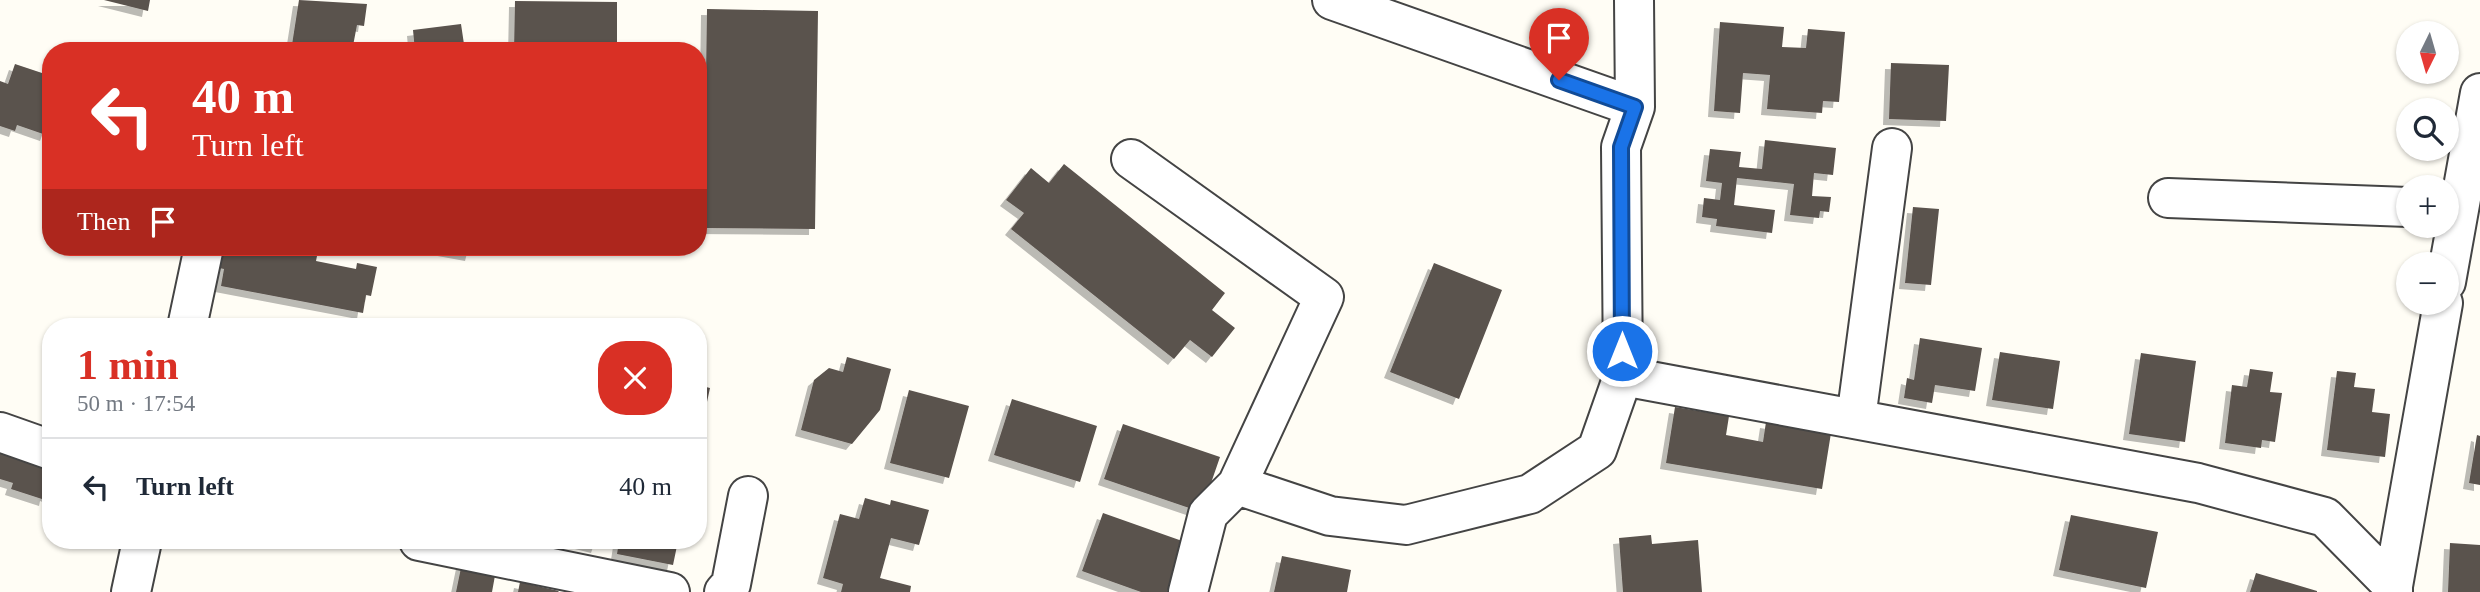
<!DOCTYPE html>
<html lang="en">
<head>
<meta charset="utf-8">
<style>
	body { margin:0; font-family:Georgia,serif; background:#f6f6f7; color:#1f2937; height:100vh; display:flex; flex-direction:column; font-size:26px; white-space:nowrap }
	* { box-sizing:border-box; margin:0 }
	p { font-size:23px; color:#747a83 }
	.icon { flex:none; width:38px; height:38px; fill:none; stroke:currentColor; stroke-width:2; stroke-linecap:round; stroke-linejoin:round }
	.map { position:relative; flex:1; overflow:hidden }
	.drawer { position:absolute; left:42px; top:318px; width:665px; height:231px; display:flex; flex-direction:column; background:#fff; border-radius:28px; box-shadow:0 2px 5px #0004 }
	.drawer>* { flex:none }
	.hud { position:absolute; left:42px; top:42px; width:665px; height:214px; border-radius:28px; box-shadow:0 2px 5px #0004; background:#d93025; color:#fff; overflow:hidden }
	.needle { width:46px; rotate:185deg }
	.fabs { position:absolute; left:2396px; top:21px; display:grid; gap:14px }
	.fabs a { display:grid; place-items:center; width:63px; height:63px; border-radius:50%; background:#fff; box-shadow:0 2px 5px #0004; font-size:35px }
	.pin { position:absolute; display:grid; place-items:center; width:60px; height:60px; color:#fff; margin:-72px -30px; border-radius:50% 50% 50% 0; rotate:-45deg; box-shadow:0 0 7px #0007 }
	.pin .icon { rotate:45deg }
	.me { position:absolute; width:77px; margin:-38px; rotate:0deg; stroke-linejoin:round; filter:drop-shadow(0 0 5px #0008) }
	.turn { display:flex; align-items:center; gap:24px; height:147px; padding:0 35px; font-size:32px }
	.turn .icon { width:91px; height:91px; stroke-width:2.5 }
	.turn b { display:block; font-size:49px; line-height:60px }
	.then { display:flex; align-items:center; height:66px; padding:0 35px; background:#0003; gap:14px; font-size:26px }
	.round { display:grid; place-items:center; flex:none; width:74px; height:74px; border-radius:28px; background:#f6f6f7 }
	.headline { display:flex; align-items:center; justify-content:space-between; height:119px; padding:0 35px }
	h1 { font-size:42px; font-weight:800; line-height:52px; color:#d93025 }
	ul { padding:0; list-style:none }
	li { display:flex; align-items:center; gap:21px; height:98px; padding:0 35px; border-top:2px solid #e0e1e3 }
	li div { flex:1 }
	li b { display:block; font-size:26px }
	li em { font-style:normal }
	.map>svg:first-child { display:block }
	.building { fill:#5a524d; filter:url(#shadow) }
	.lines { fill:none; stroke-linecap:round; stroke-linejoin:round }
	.street-casing { stroke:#444; stroke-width:42 }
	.street { stroke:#fff; stroke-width:38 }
	.route-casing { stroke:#114b97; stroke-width:18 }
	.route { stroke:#1a73e8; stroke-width:12 }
</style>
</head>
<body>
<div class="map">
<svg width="2480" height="592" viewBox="0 0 2480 592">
	<defs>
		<filter id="shadow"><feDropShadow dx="-6" dy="6" stdDeviation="0" flood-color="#0004"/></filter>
	</defs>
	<rect width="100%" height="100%" fill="#fffdf5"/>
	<path class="building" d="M 104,0 L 150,0 L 148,11 Z
		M 299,0 L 367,4 L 364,26 L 357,25 L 352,51 L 291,51 Z
		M 515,1 L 617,2 L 617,51 L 514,51 Z
		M 707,9 L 818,11 L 815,229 L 698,228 L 698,147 L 705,147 Z
		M 1720,22 L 1784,27 L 1782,47 L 1806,48 L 1808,29 L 1845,32 L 1839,102 L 1823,101 L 1822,113 L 1767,109 L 1770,75 L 1743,73 L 1740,113 L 1714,111 Z
		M 461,24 L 465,51 L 415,51 L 413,30 Z
		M 1891,63 L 1949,65 L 1946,121 L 1889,119 Z
		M 15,64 L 51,76 L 51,121 L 46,135 L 17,125 L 15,131 L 0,126 L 0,81 L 8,84 Z
		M 1765,140 L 1836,148 L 1833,175 L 1814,173 L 1812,196 L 1831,197 L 1829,212 L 1820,211 L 1819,218 L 1790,215 L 1794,184 L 1737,178 L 1734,205 L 1775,210 L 1772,233 L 1716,226 L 1717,219 L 1702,217 L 1704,198 L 1720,200 L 1722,183 L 1706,181 L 1710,149 L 1741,152 L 1739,167 L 1762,169 Z
		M 1064,164 L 1225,293 L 1212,310 L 1235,328 L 1212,357 L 1190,340 L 1174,359 L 1011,229 L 1024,213 L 1006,200 L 1031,168 L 1049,183 Z
		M 1913,207 L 1939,209 L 1931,285 L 1905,283 Z
		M 223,247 L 249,247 L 279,255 L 280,249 L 317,256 L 316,261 L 356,269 L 357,263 L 377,267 L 371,296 L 366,295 L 363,313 L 221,286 L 224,269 L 219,268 Z
		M 427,247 L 473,247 L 471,255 Z
		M 1434,263 L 1502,290 L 1459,399 L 1390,372 Z
		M 385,321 L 409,326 L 409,327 L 384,327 Z
		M 1920,338 L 1982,348 L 1975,391 L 1935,385 L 1932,403 L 1904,398 L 1907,378 L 1914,380 Z
		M 2000,352 L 2060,361 L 2053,409 L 1992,400 Z
		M 2141,353 L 2196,361 L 2185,442 L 2129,434 Z
		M 847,357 L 891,369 L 880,410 L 852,444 L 801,430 L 814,380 L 829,368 L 843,372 Z
		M 2250,369 L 2273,372 L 2270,392 L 2282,393 L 2275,442 L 2262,440 L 2261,448 L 2225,443 L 2232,385 L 2247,387 Z
		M 2337,371 L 2356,373 L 2354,387 L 2375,389 L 2372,412 L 2390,414 L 2385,457 L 2327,450 Z
		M 698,385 L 710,388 L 699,439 L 698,439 Z
		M 909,390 L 969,406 L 949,478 L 890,463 Z
		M 1012,399 L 1097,426 L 1080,482 L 994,455 Z
		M 1675,407 L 1729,416 L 1726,435 L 1763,442 L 1766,422 L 1831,433 L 1822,489 L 1666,463 Z
		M 1123,424 L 1220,457 L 1201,512 L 1104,479 Z
		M 2477,435 L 2480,436 L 2480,485 L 2469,483 Z
		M 0,439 L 51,456 L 51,497 L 46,495 L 45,500 L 11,489 L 13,483 L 0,479 Z
		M 865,498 L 890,505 L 891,500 L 929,510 L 919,545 L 891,538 L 880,578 L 911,586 L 910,592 L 841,592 L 843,584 L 823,578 L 840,514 L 859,519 Z
		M 1103,513 L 1185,542 L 1167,592 L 1141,592 L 1082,571 Z
		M 2071,515 L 2158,532 L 2146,588 L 2059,570 Z
		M 1651,535 L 1652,544 L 1698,540 L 1702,592 L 1623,592 L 1619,538 Z
		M 573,541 L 599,541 L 597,547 Z
		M 619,541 L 678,541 L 673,565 L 617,554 Z
		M 2450,543 L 2480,545 L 2480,592 L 2448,592 Z
		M 1282,556 L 1351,570 L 1347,592 L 1274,592 Z
		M 462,563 L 496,570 L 492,592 L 456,592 Z
		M 2256,573 L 2317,591 L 2317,592 L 2250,592 Z
		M 520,582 L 559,591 L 558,592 L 518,592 Z"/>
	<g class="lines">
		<g class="street-casing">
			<path id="street" d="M 1332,0 L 1635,107
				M 1131,159 L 1324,297 L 1237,485
				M 2168,198 L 2408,207
				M 2446,282 L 2480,93
				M 187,327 L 204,247
				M 1623,376 L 2198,483 L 2325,517 L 2393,586 L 2393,592
				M 1856,419 L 1892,148
				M 0,432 L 51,450
				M 419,541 L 670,592
				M 2393,586 L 2443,303
				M 131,592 L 142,541
				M 724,592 L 731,584 L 748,496
				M 1188,592 L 1208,514 L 1237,485 L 1330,516 L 1406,525 L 1530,494 L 1597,450 L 1623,376 L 1621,147 L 1635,107 L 1634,0"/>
		</g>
		<use href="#street" class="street"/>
	</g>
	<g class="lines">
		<g class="route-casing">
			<path id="route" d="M 1559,80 L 1635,107 L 1621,147 L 1622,351"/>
		</g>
		<use href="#route" class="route"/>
	</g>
</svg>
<div class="fabs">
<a><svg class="needle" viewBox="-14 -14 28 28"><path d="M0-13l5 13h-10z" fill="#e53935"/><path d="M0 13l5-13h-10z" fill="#747a83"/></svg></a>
<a><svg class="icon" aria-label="search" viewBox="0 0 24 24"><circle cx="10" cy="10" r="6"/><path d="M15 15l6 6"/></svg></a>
<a>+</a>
<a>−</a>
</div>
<div class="pin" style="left:1559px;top:80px;background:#d93025"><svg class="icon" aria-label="arrive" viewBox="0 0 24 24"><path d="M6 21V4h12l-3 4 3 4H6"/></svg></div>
<svg class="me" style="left:1622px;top:351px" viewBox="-20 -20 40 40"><circle r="17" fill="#1a73e8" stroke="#fff" stroke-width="3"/><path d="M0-11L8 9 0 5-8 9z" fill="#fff"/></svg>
<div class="hud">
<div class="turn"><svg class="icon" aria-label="left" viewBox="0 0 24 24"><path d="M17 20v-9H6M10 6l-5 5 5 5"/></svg><div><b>40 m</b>Turn left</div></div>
<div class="then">Then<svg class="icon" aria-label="arrive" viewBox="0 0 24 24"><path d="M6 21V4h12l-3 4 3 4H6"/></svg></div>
</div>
<section class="drawer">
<div class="headline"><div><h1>1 min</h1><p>50 m · 17:54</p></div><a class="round" style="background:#d93025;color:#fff"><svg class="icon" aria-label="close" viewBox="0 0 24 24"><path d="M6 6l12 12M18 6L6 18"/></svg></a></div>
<ul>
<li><svg class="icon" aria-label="left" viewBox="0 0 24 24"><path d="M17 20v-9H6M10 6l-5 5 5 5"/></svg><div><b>Turn left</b></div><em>40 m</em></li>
</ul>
</section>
</div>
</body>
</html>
